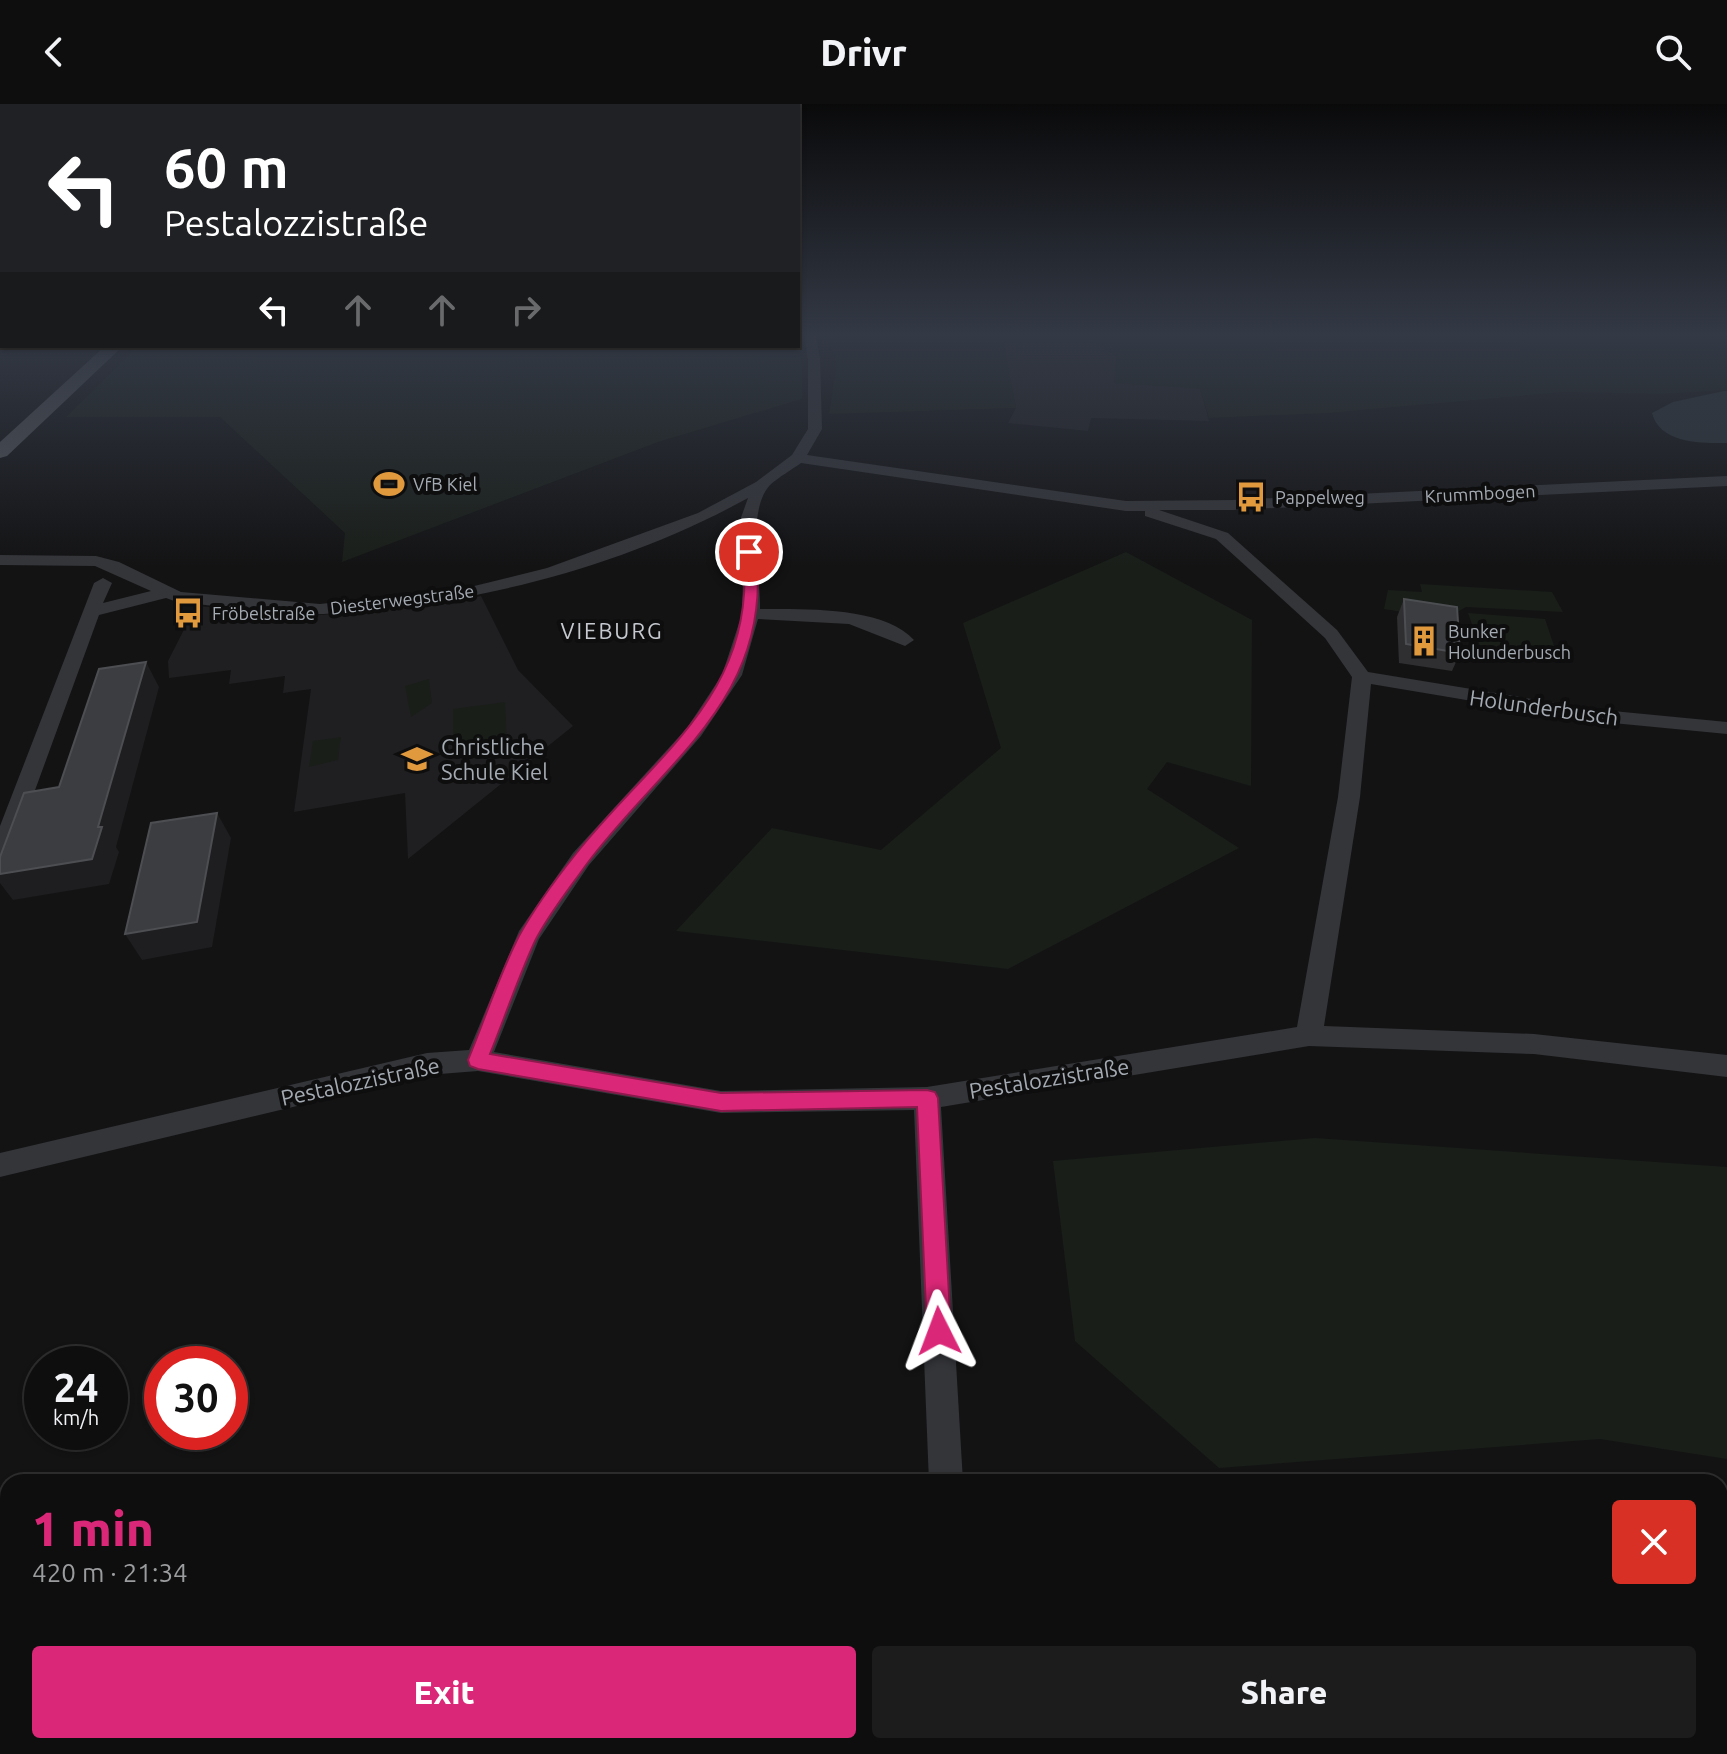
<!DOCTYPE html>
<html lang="en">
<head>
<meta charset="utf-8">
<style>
	body { margin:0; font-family:Ubuntu,sans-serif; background:#1c1c1d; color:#f1f3f6; height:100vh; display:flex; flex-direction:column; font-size:30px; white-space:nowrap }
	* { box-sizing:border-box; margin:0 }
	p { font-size:26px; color:#9b9c9e }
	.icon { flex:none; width:44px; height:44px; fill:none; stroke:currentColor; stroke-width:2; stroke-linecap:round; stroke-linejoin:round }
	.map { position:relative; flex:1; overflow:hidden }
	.sheet { position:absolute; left:0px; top:1370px; width:1728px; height:280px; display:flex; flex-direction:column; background:#0e0e0f; border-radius:24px 24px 0 0; box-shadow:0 2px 6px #0004,0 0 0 2px #2e2e2f }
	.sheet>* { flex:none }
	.hud { position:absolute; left:0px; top:0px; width:800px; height:244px; box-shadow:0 2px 6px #0004,0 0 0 2px #2e2e2f; background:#202124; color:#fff; overflow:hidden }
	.speed { position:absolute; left:24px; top:1242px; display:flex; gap:16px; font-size:40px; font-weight:700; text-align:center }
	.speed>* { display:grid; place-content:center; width:104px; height:104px; border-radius:50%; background:#0e0e0f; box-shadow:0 2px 6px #0004,0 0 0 2px #2e2e2f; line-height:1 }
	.speed small { font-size:20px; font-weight:400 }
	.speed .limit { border:12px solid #d22; background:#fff; color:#111 }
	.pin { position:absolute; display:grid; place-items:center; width:68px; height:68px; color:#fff; margin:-34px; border:4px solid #fff; border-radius:50%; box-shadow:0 2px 8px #0007 }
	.me { position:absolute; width:88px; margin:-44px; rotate:357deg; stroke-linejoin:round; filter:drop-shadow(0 0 6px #0008) }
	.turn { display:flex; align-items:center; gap:28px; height:168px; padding:0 32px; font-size:36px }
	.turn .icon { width:104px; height:104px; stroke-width:2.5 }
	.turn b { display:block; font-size:56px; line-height:68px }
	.lanes { display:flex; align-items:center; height:76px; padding:0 32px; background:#0003; justify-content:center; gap:40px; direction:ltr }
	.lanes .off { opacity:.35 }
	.round { display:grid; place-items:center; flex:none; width:84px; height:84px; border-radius:8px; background:#1c1c1d }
	.headline { display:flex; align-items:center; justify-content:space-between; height:136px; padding:0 32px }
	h1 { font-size:48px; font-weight:800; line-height:60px; color:#db2777 }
	.button { display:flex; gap:16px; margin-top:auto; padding:16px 32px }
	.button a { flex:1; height:92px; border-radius:8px; background:#db2777; color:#fff; font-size:32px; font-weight:800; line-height:92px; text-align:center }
	.button a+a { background:#1c1c1d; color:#f1f3f6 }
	header { display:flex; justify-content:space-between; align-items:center; height:104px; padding:0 32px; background:#0e0e0f; font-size:36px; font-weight:800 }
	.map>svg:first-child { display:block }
	.built { fill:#1f1f21 }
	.green { fill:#191e19 }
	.water { fill:#2a3236 }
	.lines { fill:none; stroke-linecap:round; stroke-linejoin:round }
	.minor { fill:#343539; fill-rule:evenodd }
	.major { fill:#505357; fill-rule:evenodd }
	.wall { fill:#2f2f32 }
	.shaded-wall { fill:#1e1e20 }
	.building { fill:#3c3d40; stroke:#4c4e52; stroke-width:2 }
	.route { fill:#db2777; stroke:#8e194d; stroke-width:2 }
	.labels { text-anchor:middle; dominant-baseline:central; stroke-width:8; stroke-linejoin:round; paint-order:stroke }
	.far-poi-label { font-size:18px; fill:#a5abb3; stroke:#0e0e0f; text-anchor:start }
	.far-street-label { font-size:18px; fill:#a5abb3; stroke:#0e0e0f }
	.far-quarter-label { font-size:22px; letter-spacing:2px; fill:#c6cad0; stroke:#0e0e0f }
	.street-label { font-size:22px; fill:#a5abb3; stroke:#0e0e0f }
	.poi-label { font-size:22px; fill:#a5abb3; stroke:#0e0e0f; text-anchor:start }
</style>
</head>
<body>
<header><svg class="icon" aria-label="back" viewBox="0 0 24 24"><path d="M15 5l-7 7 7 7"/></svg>Drivr<svg class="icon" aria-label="search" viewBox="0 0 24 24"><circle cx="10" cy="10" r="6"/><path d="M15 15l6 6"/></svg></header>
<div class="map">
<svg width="1727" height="1650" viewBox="0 0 1727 1650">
	<rect width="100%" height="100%" fill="#131314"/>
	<path class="built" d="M 1003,239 L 1095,239 L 1116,252 L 1200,284 L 1209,317 L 1091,314 L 1088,327 L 1008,319 L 1016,304 Z
		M 481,492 L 518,566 L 573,622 L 408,755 L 405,689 L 294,708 L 311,585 L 283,589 L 285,572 L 229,580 L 231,566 L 169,574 L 168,557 L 196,502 L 319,511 L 439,501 Z"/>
	<path class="green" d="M 826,231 L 1727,231 L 1727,286 L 1661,290 L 1564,288 L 1328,309 L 1209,314 L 1200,285 L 1114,279 L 1116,252 L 1095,239 L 1004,239 L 1016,304 L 829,310 L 837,260 Z
		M 138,242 L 798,242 L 802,260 L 802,295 L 658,338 L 342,458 L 345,429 L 220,313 L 66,313 Z
		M 1126,448 L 1252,516 L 1251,682 L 1167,658 L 1147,685 L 1239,744 L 1008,865 L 676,827 L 772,724 L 881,746 L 1001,644 L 963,519 Z
		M 1420,480 L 1552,488 L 1563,508 L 1466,503 L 1445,515 L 1384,505 L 1388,486 L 1422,488 Z
		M 1468,509 L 1545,515 L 1559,557 L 1523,555 L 1522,550 L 1481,545 Z
		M 429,575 L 432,599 L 411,613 L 405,582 Z
		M 505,598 L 507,639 L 453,647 L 453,605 Z
		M 341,633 L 338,656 L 309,663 L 313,637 Z
		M 1315,1034 L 1727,1063 L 1727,1355 L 1600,1335 L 1219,1364 L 1075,1237 L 1053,1057 Z"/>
	<path class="water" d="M 1724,287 L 1727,287 L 1727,339 C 1701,339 1660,340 1652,309 L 1673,298 Z"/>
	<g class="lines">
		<path class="minor" d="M 804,231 L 816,231 L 820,255 L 822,325 L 807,351 L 1126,397 L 1233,396 L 1727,372 L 1727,382 L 1233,406 L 1159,406 L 1228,429 L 1337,526 L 1368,568 L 1592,605 L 1727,618 L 1727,630 L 1592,617 L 1371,580 L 1360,693 L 1324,922 L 1534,930 L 1727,951 L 1727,973 L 1534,950 L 1309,942 L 941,1003 L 963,1378 L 929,1378 L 914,1006 L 721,1009 L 478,967 L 427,971 L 0,1073 L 0,1049 L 427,949 L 469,946 L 519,827 L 573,749 L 687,624 L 722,571 L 742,510 L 743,474 L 738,422 L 748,394 C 619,465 470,502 323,510 C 279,512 222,502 177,498 L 166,494 L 99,511 L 11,752 L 8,757 L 0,760 L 0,722 L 94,479 L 103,474 L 112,479 L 103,499 L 151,487 L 95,462 L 0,461 L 0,451 L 96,452 L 119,458 L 181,488 L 320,500 L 462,485 L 547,464 L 698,409 L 756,378 L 792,351 L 808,325 L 808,255 ZM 801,359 L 1126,407 L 1145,407 L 1145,412 L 1216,435 L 1325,534 L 1352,573 L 1338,693 L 1297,923 L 927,983 L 721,987 L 494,948 L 539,835 L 589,761 L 701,632 L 742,571 L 758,515 L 849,520 L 905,542 L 914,536 C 884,502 802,505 760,505 C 761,471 746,407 770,381 C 779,373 791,366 801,359 Z
			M 1720,1553 L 1727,1553 L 1727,1591 L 1720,1591 Z
			M 938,1642 L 978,1642 L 978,1650 L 938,1650 Z"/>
		<path class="major" d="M 105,242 L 123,242 L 7,352 L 0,354 L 0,338 Z"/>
	</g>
	<path class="wall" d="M 1404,495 L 1460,549 L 1452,567 L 1399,559 L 1397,513 Z"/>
	<path class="shaded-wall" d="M 146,558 L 159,583 L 116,743 L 119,748 L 109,780 L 13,796 L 0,779 L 0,770 L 98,723 Z
		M 217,709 L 231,734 L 212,843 L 142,856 L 125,830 Z"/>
	<path class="building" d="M 1404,495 L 1457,503 L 1460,549 L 1406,540 Z
		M 146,558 L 98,723 L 102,723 L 92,755 L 0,770 L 0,753 L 24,689 L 59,683 L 99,565 Z
		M 217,709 L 197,818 L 125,830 L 151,719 Z"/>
	<linearGradient id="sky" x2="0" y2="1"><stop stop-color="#0a0a0b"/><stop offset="0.5" stop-color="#333945"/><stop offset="1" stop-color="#333945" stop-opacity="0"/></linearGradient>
	<rect width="1727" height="462" fill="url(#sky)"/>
	<path class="route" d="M 749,444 L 756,448 C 774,595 662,658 586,761 C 569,785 548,811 535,837 C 518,874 505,913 490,950 L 721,989 L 927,986 L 935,988 L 938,994 L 951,1227 L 948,1235 L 939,1239 L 931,1235 L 927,1227 L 917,1003 L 721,1007 L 478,965 L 470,962 L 468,956 C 485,915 499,871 519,832 C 534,805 555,776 575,751 C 652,653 759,590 743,448 Z"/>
	<defs>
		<g id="stadium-bare" transform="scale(2.4)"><path d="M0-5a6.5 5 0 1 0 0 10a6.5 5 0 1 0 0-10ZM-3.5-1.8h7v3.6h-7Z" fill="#e1993e" stroke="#0e0e0f" stroke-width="2.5" paint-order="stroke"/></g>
		<g id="bus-bare" transform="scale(2.4)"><path d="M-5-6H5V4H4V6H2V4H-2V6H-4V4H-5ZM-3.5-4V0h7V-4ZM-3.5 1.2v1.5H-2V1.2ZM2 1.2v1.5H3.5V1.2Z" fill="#e1993e" stroke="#0e0e0f" stroke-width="2.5" paint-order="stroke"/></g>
		<g id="building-bare" transform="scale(2.4)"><path d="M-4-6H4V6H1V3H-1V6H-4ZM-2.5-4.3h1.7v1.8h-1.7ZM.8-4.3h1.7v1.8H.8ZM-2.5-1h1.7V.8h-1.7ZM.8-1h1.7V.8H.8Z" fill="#e1993e" stroke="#0e0e0f" stroke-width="2.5" paint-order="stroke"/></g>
		<g id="school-bare" transform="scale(2.4)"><path d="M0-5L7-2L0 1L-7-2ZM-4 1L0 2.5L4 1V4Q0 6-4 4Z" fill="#e1993e" stroke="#0e0e0f" stroke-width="2.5" paint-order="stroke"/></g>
	</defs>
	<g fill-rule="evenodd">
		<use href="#stadium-bare" x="389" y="380"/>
		<use href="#bus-bare" x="1251" y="393"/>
		<use href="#bus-bare" x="188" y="509"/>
		<use href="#building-bare" x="1424" y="537"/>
		<use href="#school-bare" x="417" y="655"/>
	</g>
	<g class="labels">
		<g class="far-poi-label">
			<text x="413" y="380">VfB Kiel</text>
			<text x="1275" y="393">Pappelweg</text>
			<text x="212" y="509">Fröbelstraße</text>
			<text x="1448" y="527">Bunker<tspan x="1448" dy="21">Holunderbusch</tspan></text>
		</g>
		<g class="far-street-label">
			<text transform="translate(1480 389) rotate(-3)">Krummbogen</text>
			<text transform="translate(402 495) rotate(-7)">Diesterwegstraße</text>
		</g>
		<g class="far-quarter-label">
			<text x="612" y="526">VIEBURG</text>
		</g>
		<g class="street-label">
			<text transform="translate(1544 603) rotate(8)">Holunderbusch</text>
			<text transform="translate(1049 974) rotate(-9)">Pestalozzistraße</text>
			<text transform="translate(360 977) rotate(-12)">Pestalozzistraße</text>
		</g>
		<g class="poi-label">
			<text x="441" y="642">Christliche<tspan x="441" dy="25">Schule Kiel</tspan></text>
		</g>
	</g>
</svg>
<div class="speed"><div>24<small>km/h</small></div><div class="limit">30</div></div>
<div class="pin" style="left:749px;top:448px;background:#d93025"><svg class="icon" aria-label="arrive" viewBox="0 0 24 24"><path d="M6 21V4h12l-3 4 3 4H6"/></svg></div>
<svg class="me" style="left:939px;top:1227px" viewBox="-20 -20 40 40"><path d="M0-17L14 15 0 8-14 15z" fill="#db2777" stroke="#fff" stroke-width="4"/></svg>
<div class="hud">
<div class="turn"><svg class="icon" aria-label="left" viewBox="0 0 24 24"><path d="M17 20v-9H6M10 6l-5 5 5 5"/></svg><div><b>60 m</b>Pestalozzistraße</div></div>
<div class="lanes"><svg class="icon" aria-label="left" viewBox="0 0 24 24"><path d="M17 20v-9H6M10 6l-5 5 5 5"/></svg><svg class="icon off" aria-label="ahead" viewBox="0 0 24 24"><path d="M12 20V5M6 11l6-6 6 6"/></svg><svg class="icon off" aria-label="ahead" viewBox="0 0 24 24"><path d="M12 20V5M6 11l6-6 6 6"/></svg><svg class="icon off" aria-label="right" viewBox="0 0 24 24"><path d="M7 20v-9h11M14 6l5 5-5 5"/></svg></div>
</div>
<section class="sheet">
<div class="headline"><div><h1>1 min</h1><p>420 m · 21:34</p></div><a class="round" style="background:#d93025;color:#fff"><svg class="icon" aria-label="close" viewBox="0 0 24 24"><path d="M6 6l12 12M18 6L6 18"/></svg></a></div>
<div class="button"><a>Exit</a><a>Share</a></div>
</section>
</div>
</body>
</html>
